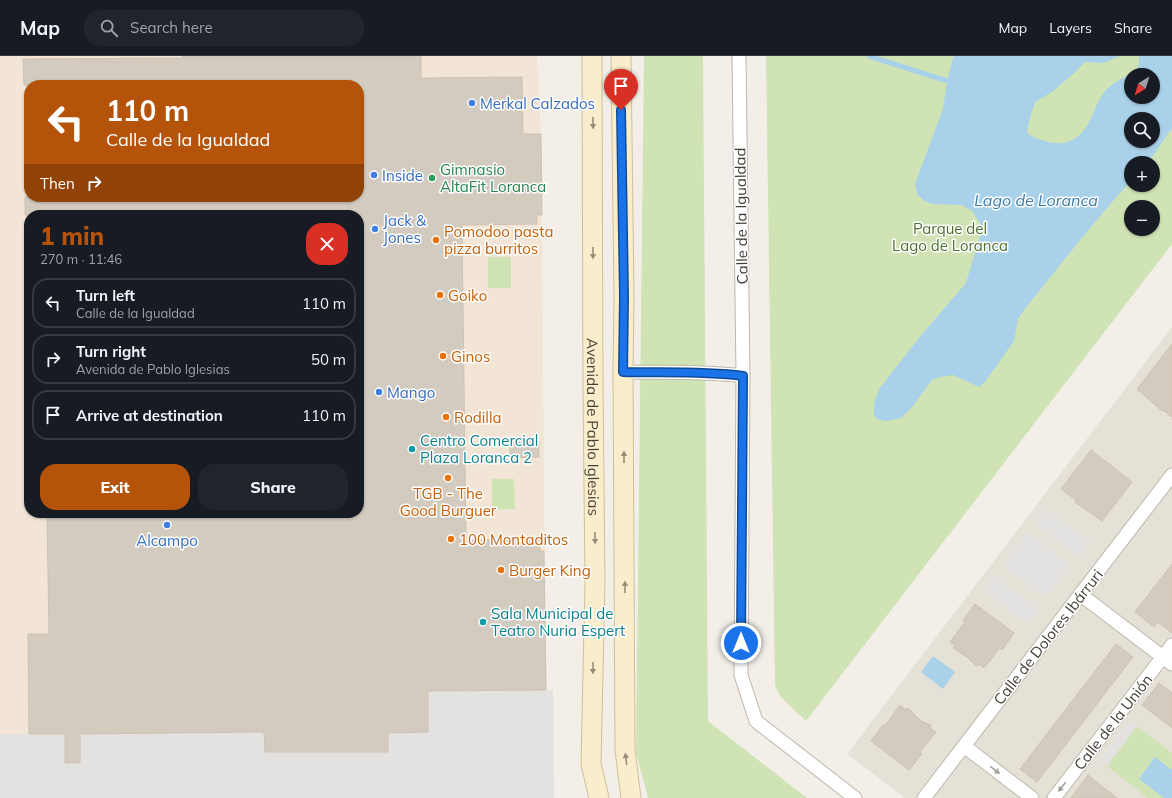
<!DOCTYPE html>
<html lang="en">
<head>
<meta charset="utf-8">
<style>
	body { margin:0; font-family:Mulish,sans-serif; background:#20242c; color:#f1f3f6; height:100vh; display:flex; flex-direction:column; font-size:15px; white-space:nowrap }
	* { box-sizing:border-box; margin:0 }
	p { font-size:13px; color:#9ea1a6 }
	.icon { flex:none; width:22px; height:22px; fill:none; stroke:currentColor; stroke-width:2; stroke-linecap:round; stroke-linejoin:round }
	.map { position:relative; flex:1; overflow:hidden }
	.sheet { position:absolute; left:24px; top:154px; width:340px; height:308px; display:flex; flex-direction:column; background:#171b24; border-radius:16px; box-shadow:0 1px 3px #0004 }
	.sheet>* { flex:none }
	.banner { position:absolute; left:24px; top:24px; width:340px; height:122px; border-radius:16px; box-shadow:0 1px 3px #0004; background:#b45309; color:#fff; overflow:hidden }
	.needle { width:26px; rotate:218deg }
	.buttons { position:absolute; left:1124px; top:12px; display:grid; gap:8px }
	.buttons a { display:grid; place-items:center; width:36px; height:36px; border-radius:50%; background:#171b24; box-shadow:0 1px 3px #0004; font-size:20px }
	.pin { position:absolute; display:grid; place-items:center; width:34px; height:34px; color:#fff; margin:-41px -17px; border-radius:50% 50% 50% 0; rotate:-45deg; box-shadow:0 0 4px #0007 }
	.pin .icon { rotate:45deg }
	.me { position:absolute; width:44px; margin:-22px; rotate:0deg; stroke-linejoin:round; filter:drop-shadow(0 0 3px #0008) }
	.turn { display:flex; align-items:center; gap:14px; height:84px; padding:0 16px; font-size:18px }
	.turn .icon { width:52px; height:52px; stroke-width:2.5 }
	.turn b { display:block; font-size:28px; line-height:34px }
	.then { display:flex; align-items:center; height:38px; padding:0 16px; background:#0003; gap:8px; font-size:15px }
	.round { display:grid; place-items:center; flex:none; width:42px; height:42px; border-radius:16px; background:#20242c }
	.headline { display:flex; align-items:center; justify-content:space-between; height:68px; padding:0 16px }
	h1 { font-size:24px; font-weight:800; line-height:30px; color:#b45309 }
	.button { display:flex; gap:8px; margin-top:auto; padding:8px 16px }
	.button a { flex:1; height:46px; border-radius:16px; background:#b45309; color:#fff; font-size:16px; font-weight:800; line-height:46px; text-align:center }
	.button a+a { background:#20242c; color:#f1f3f6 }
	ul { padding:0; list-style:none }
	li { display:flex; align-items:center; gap:12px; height:50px; margin:0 8px 6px; padding:0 8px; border:2px solid #363941; border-radius:16px }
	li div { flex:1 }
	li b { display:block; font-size:15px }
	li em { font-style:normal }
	header { display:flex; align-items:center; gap:24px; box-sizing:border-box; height:56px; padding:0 20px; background:#171b24; border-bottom:1px solid #363941 }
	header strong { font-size:19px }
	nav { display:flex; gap:22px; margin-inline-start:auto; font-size:14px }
	.search { width:280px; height:36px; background:#20242c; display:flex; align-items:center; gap:10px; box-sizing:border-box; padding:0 14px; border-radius:16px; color:#9ea1a6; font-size:15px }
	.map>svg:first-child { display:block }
	.residential { fill:#e6e1d7 }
	.commercial { fill:#f2e5d5; fill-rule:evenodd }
	.green { fill:#cfe3b5; fill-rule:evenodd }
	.parking { fill:#e4e2e0 }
	.water { fill:#aad1ea; fill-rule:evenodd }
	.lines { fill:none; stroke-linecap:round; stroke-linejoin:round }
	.stream { stroke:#aad1ea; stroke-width:5 }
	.building { fill:#d3cbbf; stroke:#cdc2b2 }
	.minor-casing { stroke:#bdb7ac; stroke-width:15 }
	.secondary-casing { stroke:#cec09c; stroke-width:21 }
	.minor { stroke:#fff; stroke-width:13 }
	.secondary { stroke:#faedcb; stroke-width:19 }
	.oneway { fill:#968e7a }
	.oneway2 { fill:#a2a09b }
	.route-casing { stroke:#114b97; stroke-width:10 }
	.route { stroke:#1a73e8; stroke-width:7 }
	.shop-dot { fill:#3f7fe0; stroke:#fff; stroke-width:1.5 }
	.leisure-dot { fill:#2e9e5b; stroke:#fff; stroke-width:1.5 }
	.food-dot { fill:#e8710a; stroke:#fff; stroke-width:1.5 }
	.culture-dot { fill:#0f9aa8; stroke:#fff; stroke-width:1.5 }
	.labels { text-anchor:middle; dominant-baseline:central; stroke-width:3; stroke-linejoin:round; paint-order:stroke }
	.shop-label { font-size:15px; fill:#366cbe; stroke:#fff; text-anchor:start }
	.leisure-label { font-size:15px; fill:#27864d; stroke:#fff; text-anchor:start }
	.street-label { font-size:15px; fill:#454037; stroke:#fff }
	.park-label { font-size:15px; fill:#4a7230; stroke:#fff }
	.food-label { font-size:15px; fill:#c56008; stroke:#fff; text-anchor:start }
	.culture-label { font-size:15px; fill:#0d838f; stroke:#fff; text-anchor:start }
	.water-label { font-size:16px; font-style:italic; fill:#3a7ca8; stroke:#fff }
</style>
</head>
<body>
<header>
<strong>Map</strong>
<div class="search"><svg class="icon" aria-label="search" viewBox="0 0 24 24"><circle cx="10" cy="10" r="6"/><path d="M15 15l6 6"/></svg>Search here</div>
<nav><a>Map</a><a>Layers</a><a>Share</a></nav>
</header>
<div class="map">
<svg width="1172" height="742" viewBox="0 0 1172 742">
	<rect width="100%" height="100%" fill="#f3efe8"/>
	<path class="residential" d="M 1172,271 L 1172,742 L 905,742 L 847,698 Z"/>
	<path class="commercial" d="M 0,0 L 537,0 L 541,78 L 546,634 L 553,742 L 0,742 ZM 29,29 L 359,29 L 359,141 L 29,141 ZM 29,159 L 359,159 L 359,457 L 29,457 Z"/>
	<path class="green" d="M 644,0 L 703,0 L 708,665 L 807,742 L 648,742 L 636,697 Z
		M 766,0 L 1172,0 L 1172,188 L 806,665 L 781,641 L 775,630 ZM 1131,19 L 1153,19 L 1153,41 L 1131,41 ZM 1131,63 L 1153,63 L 1153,85 L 1131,85 ZM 1131,107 L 1153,107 L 1153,129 L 1131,129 ZM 1131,151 L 1153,151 L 1153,173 L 1131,173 Z
		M 488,201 L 511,201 L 511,232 L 488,232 Z
		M 492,423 L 514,423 L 515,453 L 492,454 Z
		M 1137,670 L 1172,697 L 1172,742 L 1148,742 L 1107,710 Z"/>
	<path class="parking" d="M 1046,452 L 1091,486 L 1079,501 L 1035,467 Z
		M 1028,476 L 1070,508 L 1045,542 L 1002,509 Z
		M 994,519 L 1039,554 L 1027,568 L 983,534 Z
		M 553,634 L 554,742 L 0,742 L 0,678 L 264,676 L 265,696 L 388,696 L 388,677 L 428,676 L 428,635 Z
		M 1130,664 L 1137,670 L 1107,710 L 1100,704 Z"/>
	<path class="water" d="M 954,0 L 1120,0 L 1104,7 L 1085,6 L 1073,18 L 1052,36 L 1035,46 L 1030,61 L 1027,77 C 1048,90 1074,94 1088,68 C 1094,57 1098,42 1107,33 C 1115,26 1127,19 1137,16 L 1139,7 L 1139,0 L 1172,0 L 1172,72 L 1148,107 L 1131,107 L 1131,125 C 1093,166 1059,211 1024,254 L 1018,263 L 1014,285 L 985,326 L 979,331 L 953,319 L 940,321 L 932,324 L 913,350 L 901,362 L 886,365 L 877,363 L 874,359 L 874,349 L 875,344 L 880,332 L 918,283 L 966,227 L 980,180 L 980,167 L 972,155 L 962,149 L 932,148 L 923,144 L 917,138 L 915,128 L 943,53 L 946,32 L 951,8 ZM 1131,19 L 1153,19 L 1153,41 L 1131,41 ZM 1131,63 L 1153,63 L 1153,85 L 1131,85 Z
		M 933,600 L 955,616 L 943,633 L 921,616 Z
		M 1155,701 L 1172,714 L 1172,742 L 1164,742 L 1139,723 Z"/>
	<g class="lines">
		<path class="stream" d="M 869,0 L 947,25"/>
	</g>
	<path class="building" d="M 182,0 L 421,0 L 421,22 L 522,21 L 523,78 L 541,78 L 542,159 L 537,159 L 537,168 L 462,169 L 466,484 L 540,483 L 540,495 L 544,495 L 546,634 L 428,635 L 428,676 L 388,677 L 388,696 L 265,696 L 264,676 L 80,678 L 80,707 L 65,707 L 65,678 L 29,678 L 28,578 L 49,578 L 47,457 L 359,457 L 359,159 L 25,159 L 25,141 L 359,141 L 359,29 L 24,29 L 23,3 L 182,2 Z
		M 1172,288 L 1172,361 L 1163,354 L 1162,355 L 1137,333 Z
		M 510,386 L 539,386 L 539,401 L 510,402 Z
		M 1091,394 L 1132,426 L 1102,465 L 1075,446 L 1076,444 L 1061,433 Z
		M 1172,508 L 1172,577 L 1158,566 L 1154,571 L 1135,556 Z
		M 975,548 L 1014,577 L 1002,594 L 1000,592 L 984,612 L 979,608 L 976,610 L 967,601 L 953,592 L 956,590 L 950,586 L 965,566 L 963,564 Z
		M 1116,588 L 1133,601 L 1037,726 L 1020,713 Z
		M 1159,627 L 1172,637 L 1172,672 L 1142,649 Z
		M 900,649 L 906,654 L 908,652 L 921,665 L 931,669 L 930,672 L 936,676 L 920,696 L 922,698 L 909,714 L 871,685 L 883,669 L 885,670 Z
		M 1088,719 L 1099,728 L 1117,742 L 1071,742 Z"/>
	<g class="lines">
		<g class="minor-casing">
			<path id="minor" d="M 739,0 L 743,320 L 741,619 L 756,665 L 855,742
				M 623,316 C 663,317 703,315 743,320
				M 1080,538 L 1172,608
				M 964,690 L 1032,742
				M 924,742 L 1172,419
				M 1054,742 L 1172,589"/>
		</g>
		<g class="secondary-casing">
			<g id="secondary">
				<path id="s1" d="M 592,0 L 593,331 L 595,526 L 591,708 L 599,742"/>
				<path d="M 621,0 L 624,241 L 623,316 L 625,694 L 631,742"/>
			</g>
		</g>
		<use href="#minor" class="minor"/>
		<use href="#secondary" class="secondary"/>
	</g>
	<defs><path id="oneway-solid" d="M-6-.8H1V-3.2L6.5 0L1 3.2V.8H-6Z"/></defs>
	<g class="oneway">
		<use href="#oneway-solid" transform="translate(593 67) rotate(90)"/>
		<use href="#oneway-solid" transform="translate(593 197) rotate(90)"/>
		<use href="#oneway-solid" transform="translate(624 401) rotate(-90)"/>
		<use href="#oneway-solid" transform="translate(595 482) rotate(89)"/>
		<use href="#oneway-solid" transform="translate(625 531) rotate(-90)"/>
		<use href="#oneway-solid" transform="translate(593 612) rotate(91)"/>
		<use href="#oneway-solid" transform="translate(626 703) rotate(-97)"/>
	</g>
	<g class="oneway2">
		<use href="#oneway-solid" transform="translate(995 714) rotate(38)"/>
		<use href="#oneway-solid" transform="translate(1062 731) rotate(128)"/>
	</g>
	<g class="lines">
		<g class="route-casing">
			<path id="route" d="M 621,54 L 624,241 L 623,316 C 663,317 703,315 743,320 L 741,587"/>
		</g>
		<use href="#route" class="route"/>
	</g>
	<g class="shop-dot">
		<circle cx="472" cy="47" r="4"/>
		<circle cx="374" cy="119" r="4"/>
		<circle cx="375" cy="173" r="4"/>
		<circle cx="379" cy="336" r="4"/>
		<circle cx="167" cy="469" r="4"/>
	</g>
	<circle class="leisure-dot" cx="432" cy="122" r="4"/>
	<g class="food-dot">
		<circle cx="436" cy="184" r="4"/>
		<circle cx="440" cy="239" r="4"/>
		<circle cx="443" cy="300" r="4"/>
		<circle cx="446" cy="361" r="4"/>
		<circle cx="448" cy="422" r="4"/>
		<circle cx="451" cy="483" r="4"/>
		<circle cx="501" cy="514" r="4"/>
	</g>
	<g class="culture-dot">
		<circle cx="412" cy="393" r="4"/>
		<circle cx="483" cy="566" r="4"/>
	</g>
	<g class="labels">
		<g class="shop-label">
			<text x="480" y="47">Merkal Calzados</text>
			<text x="382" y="119">Inside</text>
			<text x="383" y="164">Jack &amp;<tspan x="383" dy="17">Jones</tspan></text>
			<text x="387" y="336">Mango</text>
			<text x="167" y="484" text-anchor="middle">Alcampo</text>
		</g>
		<g class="leisure-label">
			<text x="440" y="113">Gimnasio<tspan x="440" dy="17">AltaFit Loranca</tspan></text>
		</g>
		<g class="street-label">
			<text transform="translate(741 160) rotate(-91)">Calle de la Igualdad</text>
			<text stroke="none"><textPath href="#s1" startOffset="371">Avenida de Pablo Iglesias</textPath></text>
			<text transform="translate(1048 581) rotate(-52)">Calle de Dolores Ibárruri</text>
			<text transform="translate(1113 666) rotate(-52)">Calle de la Unión</text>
		</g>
		<g class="park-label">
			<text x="950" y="172">Parque del<tspan x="950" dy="17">Lago de Loranca</tspan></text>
		</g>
		<g class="food-label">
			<text x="444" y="175">Pomodoo pasta<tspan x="444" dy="17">pizza burritos</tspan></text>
			<text x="448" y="239">Goiko</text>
			<text x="451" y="300">Ginos</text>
			<text x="454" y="361">Rodilla</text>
			<text x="448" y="437" text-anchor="middle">TGB - The<tspan x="448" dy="17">Good Burguer</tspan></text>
			<text x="459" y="483">100 Montaditos</text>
			<text x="509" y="514">Burger King</text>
		</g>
		<g class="culture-label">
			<text x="420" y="384">Centro Comercial<tspan x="420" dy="17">Plaza Loranca 2</tspan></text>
			<text x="491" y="557">Sala Municipal de<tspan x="491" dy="17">Teatro Nuria Espert</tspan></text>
		</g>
		<g class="water-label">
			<text x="1036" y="144">Lago de Loranca</text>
		</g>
	</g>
</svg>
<div class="buttons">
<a><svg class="needle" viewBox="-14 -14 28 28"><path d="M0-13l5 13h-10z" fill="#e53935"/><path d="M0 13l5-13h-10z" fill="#9ea1a6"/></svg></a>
<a><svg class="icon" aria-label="search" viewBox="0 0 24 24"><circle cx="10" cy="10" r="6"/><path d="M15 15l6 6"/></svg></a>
<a>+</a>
<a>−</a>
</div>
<div class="pin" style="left:621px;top:54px;background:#d93025"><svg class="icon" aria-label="arrive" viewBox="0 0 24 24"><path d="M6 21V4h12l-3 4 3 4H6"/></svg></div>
<svg class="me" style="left:741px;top:587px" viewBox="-20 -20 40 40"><circle r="17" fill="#1a73e8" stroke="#fff" stroke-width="3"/><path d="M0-11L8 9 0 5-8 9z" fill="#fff"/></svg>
<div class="banner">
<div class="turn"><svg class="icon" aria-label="left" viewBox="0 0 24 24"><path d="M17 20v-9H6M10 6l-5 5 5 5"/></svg><div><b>110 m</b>Calle de la Igualdad</div></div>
<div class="then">Then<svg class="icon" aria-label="right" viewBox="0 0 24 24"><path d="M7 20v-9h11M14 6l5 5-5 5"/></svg></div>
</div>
<section class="sheet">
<div class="headline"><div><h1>1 min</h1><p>270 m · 11:46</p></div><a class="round" style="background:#d93025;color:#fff"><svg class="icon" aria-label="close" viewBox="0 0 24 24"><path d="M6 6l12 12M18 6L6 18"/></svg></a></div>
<ul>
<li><svg class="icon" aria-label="left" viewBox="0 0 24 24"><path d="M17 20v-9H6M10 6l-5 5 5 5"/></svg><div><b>Turn left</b><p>Calle de la Igualdad</p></div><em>110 m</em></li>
<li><svg class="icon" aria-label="right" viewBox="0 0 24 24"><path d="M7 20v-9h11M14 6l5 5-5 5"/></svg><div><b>Turn right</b><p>Avenida de Pablo Iglesias</p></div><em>50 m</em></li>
<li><svg class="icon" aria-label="arrive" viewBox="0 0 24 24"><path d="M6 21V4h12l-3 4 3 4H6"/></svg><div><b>Arrive at destination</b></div><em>110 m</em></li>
</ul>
<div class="button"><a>Exit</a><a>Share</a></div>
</section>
</div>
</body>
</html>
